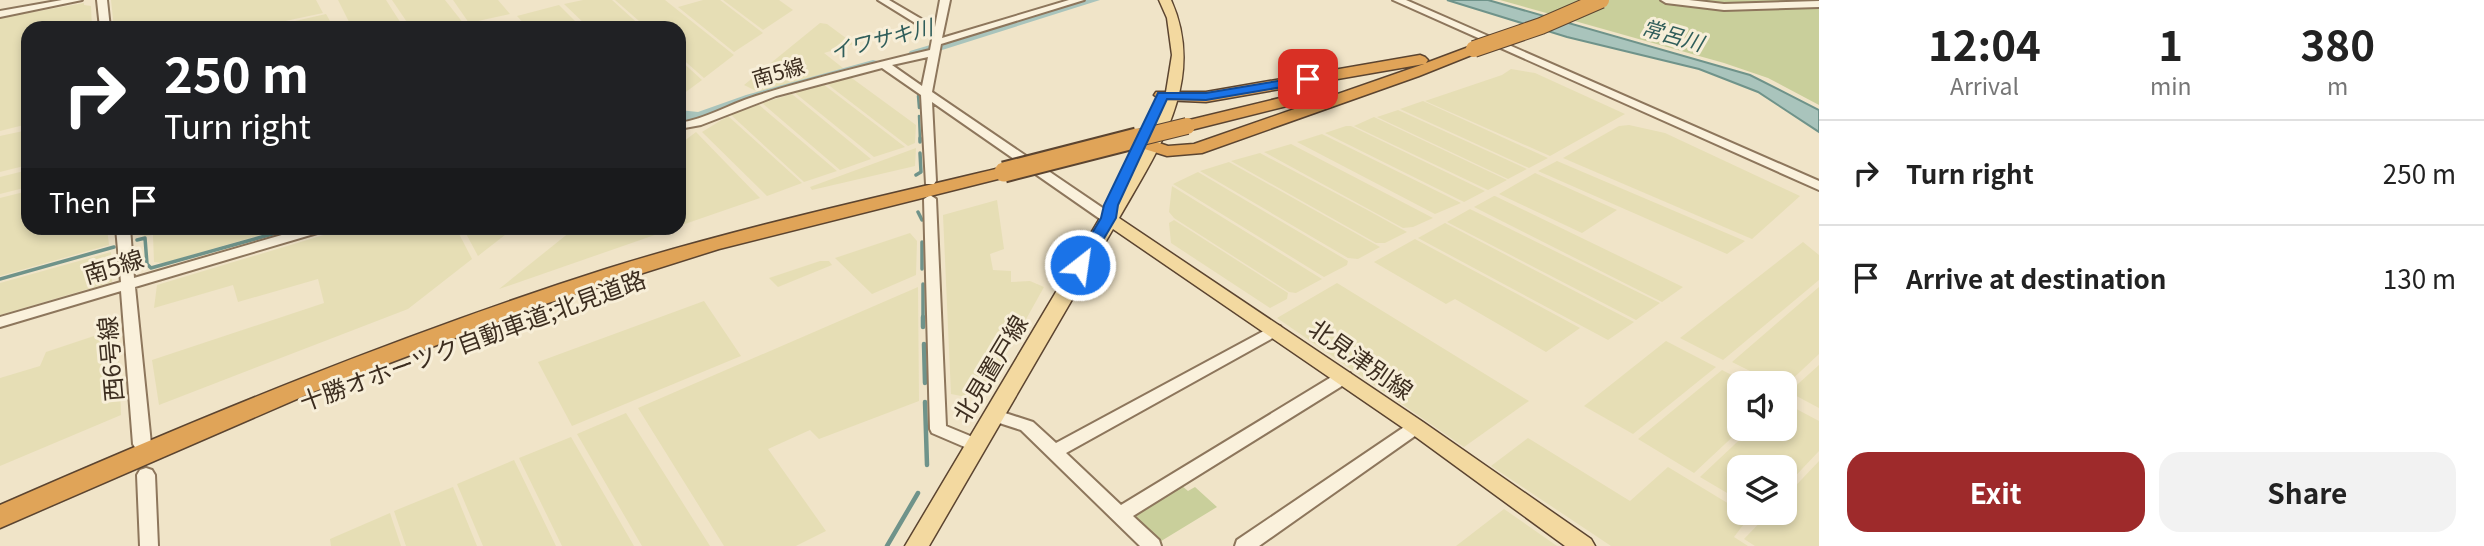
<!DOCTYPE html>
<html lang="en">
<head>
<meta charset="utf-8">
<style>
	body { margin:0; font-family:Georgia,"Noto Sans JP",serif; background:#f2f2f2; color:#222; height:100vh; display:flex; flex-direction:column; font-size:26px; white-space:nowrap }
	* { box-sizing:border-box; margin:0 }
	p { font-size:23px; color:#767676 }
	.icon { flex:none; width:38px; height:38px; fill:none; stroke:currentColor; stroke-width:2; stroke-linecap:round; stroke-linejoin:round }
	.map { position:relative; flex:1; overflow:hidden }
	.details { display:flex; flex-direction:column; background:#fff; width:665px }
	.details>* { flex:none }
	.banner { position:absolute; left:21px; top:21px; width:665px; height:214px; border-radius:21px; box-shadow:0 4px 10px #0003; background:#202124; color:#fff; overflow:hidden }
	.controls { position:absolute; left:1727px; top:371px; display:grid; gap:14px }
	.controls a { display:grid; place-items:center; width:70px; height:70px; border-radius:14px; background:#fff; box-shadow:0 4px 10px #0003; font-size:35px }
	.pin { position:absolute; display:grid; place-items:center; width:60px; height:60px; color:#fff; margin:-30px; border-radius:14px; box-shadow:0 4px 10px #0006 }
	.me { position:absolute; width:77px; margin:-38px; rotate:30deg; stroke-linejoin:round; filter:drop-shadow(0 0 5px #0008) }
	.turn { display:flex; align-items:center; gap:24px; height:147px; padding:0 28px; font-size:32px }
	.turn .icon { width:91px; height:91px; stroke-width:2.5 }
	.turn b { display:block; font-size:49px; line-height:60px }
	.then { display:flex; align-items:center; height:66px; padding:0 28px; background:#0003; gap:14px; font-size:26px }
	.eta { display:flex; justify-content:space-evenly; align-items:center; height:119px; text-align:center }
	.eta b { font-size:42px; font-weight:700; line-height:49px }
	.action { display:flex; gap:14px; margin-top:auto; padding:14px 28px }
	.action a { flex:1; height:80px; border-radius:21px; background:#9e2a2b; color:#fff; font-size:28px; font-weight:700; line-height:80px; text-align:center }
	.action a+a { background:#f2f2f2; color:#222 }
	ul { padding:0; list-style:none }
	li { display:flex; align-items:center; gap:21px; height:105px; padding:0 28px; border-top:2px solid #e0e0e0 }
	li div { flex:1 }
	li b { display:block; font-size:26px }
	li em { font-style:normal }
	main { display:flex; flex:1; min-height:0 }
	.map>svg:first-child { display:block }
	.farmland { fill:#e6deb5 }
	.green { fill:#c9cf9b }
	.water { fill:#a9c4bc; stroke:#6f938a; stroke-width:2 }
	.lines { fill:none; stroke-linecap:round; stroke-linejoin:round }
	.stream-far2 { stroke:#6f938a; stroke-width:2.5 }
	.stream-far1 { stroke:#6f938a; stroke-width:3.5 }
	.stream { stroke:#6f938a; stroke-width:4.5 }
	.river { fill:#a9c4bc; fill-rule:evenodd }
	.minor-casing { stroke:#8d765c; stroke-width:4 }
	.major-casing { stroke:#5b4430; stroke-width:3 }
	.highway-casing { stroke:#5b4430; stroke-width:3 }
	.minor { fill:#faf1dc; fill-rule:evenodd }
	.major { fill:#f3d9a0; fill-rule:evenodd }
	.highway { fill:#e0a458; fill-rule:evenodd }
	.highway-bridge-far1-casing { stroke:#5b4430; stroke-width:18; stroke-linecap:butt }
	.highway-bridge-casing { stroke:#5b4430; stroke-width:23; stroke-linecap:butt }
	.highway-bridge-far1 { stroke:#e0a458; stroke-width:16 }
	.highway-bridge { stroke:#e0a458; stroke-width:19 }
	.route { fill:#1a73e8; stroke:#114b97; stroke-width:2 }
	.labels { text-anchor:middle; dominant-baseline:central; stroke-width:6; stroke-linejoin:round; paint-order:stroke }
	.far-water-label { font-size:21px; font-style:italic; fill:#2f5d5a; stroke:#f7eed8 }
	.far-street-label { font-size:21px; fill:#3d2e20; stroke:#f7eed8 }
	.street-label { font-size:24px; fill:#3d2e20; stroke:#f7eed8 }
</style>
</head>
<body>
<main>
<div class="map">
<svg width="1819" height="546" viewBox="0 0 1819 546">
	<rect width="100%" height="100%" fill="#f0e4c8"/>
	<path class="farmland" d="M 111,0 L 316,0 L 323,13 L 253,28 L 114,28 Z
		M 338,0 L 386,0 L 404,28 L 352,28 Z
		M 392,0 L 445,0 L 464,24 L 445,28 L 411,28 Z
		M 453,0 L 498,0 L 510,14 L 469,23 Z
		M 583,0 L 612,0 L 643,28 L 589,28 L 564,4 Z
		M 615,0 L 665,0 L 734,55 L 704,78 L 679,56 L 679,28 L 647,28 Z
		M 703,0 L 720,0 L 763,33 L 734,52 L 678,7 Z
		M 723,0 L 779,0 L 793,10 L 763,30 Z
		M 84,3 L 84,5 L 91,6 L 92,28 L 28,28 L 28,124 L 0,131 L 0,18 Z
		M 559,5 L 582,28 L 528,28 L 517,16 Z
		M 326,14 L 334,28 L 264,28 Z
		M 820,23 L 827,24 L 854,44 L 824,53 L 843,68 L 758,92 L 744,85 Z
		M 679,59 L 702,80 L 679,97 Z
		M 1511,69 L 1535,73 L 1625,114 L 1550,156 L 1425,101 L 1502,75 Z
		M 849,76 L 916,125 L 915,143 L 908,146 L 826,83 Z
		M 823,84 L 905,147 L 874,157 L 795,93 Z
		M 792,94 L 871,159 L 840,170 L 762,103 Z
		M 1423,101 L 1548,158 L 1529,168 L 1400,109 Z
		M 758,104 L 837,171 L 804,182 L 730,114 Z
		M 1398,110 L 1527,169 L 1508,179 L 1377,117 Z
		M 728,116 L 802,183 L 767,196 L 702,132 Z
		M 1374,117 L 1507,180 L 1488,190 L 1354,126 Z
		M 1629,125 L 1665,133 L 1800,196 L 1752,239 L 1563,158 L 1619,126 Z
		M 1346,126 L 1351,126 L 1485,191 L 1464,202 L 1325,133 Z
		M 28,130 L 28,165 L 0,172 L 0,136 Z
		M 696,132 L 760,198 L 679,226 L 679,145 Z
		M 1322,134 L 1461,203 L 1435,214 L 1297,142 Z
		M 1291,144 L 1433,218 L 1413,227 L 1403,228 L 1264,152 Z
		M 916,148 L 915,166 L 812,190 L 810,187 Z
		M 1260,153 L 1371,212 L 1407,232 L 1385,243 L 1376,243 L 1231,161 Z
		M 1557,161 L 1745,241 L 1727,254 L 1538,171 Z
		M 1229,162 L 1380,247 L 1358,259 L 1348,258 L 1200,171 Z
		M 28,170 L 28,187 L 0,194 L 0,177 Z
		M 1198,172 L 1348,261 L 1347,265 L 1324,277 L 1173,184 Z
		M 1535,173 L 1617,210 L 1582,233 L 1499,194 Z
		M 1172,186 L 1322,279 L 1296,293 L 1289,292 L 1174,218 L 1169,212 Z
		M 28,191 L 28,228 L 107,228 L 109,245 L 0,276 L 0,198 Z
		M 1494,196 L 1495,196 L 1683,287 L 1662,302 L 1474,207 Z
		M 997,200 L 1004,249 L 990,254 L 993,270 L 1011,271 L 1011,282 L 1030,281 L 1044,287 L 981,400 L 951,394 L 943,215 Z
		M 1470,209 L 1660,303 L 1636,320 L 1447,222 Z
		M 1174,220 L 1288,293 L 1287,299 L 1270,308 L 1171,243 L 1169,223 Z
		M 1445,223 L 1634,322 L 1608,340 L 1418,238 Z
		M 143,228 L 284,228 L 164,263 L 154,262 L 153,235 L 144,236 Z
		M 347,228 L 456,228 L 472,259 L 408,309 L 159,405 L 152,360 L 324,303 L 318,279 L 238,302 L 233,285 L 154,308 L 157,285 Z
		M 463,228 L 514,228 L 478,256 Z
		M 575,228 L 675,228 L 499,289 Z
		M 910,233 L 917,241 L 916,275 L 872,294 L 835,258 Z
		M 1415,239 L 1580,328 L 1546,352 L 1455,299 L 1446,304 L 1374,262 Z
		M 1803,242 L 1819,255 L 1819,280 L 1723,360 L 1680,338 Z
		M 111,252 L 112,282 L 0,315 L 0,283 Z
		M 820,261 L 829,261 L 832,265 L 778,287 L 769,278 Z
		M 1337,283 L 1529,401 L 1464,447 L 1277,318 Z
		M 918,287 L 919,401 L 819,439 L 810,430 L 768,449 L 826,531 L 796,546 L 724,546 L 638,408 Z
		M 1819,287 L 1819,354 L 1785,386 L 1785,383 L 1774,383 L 1732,362 Z
		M 704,301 L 741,356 L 572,426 L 538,362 Z
		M 118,328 L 121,415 L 0,466 L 0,378 L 40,366 L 46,352 Z
		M 1666,341 L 1716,367 L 1633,434 L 1584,406 Z
		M 1819,365 L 1819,408 L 1789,392 Z
		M 1722,370 L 1747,383 L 1740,383 L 1741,429 L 1694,473 L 1638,439 Z
		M 1785,403 L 1819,421 L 1819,451 L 1785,487 L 1785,467 L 1740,467 L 1739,500 L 1700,477 L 1751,429 L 1785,429 Z
		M 626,413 L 710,546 L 642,546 L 577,434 Z
		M 571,437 L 634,546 L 562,546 L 519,458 Z
		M 1528,438 L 1630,501 L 1668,467 L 1739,510 L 1740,513 L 1750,516 L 1734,537 L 1748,546 L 1611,546 L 1491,466 Z
		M 514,460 L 556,546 L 483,546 L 457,484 Z
		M 1819,461 L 1819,546 L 1755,546 L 1744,539 L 1769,513 L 1785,513 L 1785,497 Z
		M 453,487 L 477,546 L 406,546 L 394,511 Z
		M 1504,509 L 1557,546 L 1456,546 Z
		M 390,513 L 401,546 L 331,546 L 330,539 Z"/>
	<path class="green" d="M 1500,0 L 1819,0 L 1819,105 L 1768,78 L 1724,63 Z
		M 1175,480 L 1188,491 L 1195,487 L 1217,507 L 1153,546 L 1120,515 Z"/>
	<path class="water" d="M 1447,0 L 1488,0 L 1750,75 L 1819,110 L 1819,132 L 1758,92 L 1699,69 L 1567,37 Z"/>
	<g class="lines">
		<path class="stream-far2" d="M 918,96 L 919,108
			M 919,116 L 920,140"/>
		<path class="stream-far1" d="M 920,138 L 920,142
			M 916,175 L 921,172 L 920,153
			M 918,212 L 922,220
			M 137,240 L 145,238 L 147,264 L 151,268 L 294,228
			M 922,242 L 922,269
			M 0,279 L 114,247
			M 923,284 L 923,319"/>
		<path class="stream" d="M 923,317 L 923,327
			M 924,344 L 925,383
			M 925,402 L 927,465
			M 887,546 L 918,493"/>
		<path class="river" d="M 1081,0 L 1100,0 L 920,57 L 915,58 L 908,54 L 910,51 Z
			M 873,60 L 878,61 L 878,67 L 756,101 L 704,120 L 679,120 L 679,110 L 698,112 L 746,95 Z"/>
		<g class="minor-casing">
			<path id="minor" d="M 62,0 L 82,0 L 0,17 L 0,11 Z
				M 97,0 L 107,0 L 110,28 L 100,28 Z
				M 878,0 L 889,0 L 935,27 L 940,0 L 950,0 L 942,38 L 1069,0 L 1084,0 L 941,44 L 932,92 L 1113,215 L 1115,218 L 1113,221 L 1103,221 L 932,102 L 936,181 L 934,184 L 926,184 L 921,95 L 882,68 L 776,96 L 701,125 L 679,129 L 679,123 C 706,119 730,104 756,96 C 813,78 871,64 930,50 L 933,34 ZM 928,57 L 922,86 L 892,65 Z
				M 1393,0 L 1406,0 L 1819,181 L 1819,190 Z
				M 1661,0 L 1689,0 L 1724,4 L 1819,1 L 1819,7 L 1724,10 L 1666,3 Z
				M 930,195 L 936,199 L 946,426 L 980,440 L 983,445 L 980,450 L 974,451 L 932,433 L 930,429 L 924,199 Z
				M 116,228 L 130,228 L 134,278 L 306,228 L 326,228 L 324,231 L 135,287 L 151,444 L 148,449 L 142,450 L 136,449 L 133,444 L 121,291 L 0,327 L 0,317 L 121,282 Z
				M 1275,325 L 1280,326 L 1283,330 L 1280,334 L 1066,453 L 1121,505 L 1338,373 L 1350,373 L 1352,377 L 1350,381 L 1133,516 L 1159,540 L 1161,546 L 1140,546 L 1021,430 L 987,419 L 985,415 L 987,411 L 993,409 L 1033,422 L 1056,443 Z
				M 1416,421 L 1422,423 L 1424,427 L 1422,431 L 1259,546 L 1235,546 L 1237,540 L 1410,423 Z
				M 146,468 L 152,470 L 155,475 L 158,546 L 140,546 L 137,475 L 140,470 Z"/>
		</g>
		<g class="major-casing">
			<path id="major" d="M 1159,0 L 1171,0 C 1207,80 1158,150 1119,218 L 1423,422 L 1591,539 L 1595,546 L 1565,546 L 1409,432 L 1113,229 L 929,546 L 905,546 L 1100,218 L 1146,146 L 1166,92 L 1172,55 L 1167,18 Z"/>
		</g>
		<g class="highway-casing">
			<path id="highway" d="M 1474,45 L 1479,46 L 1481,49 L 1479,52 L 1419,76 L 1202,153 L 1167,156 L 1135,146 L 1132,142 L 1141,137 L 1168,146 L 1194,144 L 1424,64 L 1206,102 L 1162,100 L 1154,95 L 1156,92 L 1206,92 L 1420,55 L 1425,57 L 1428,60 L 1426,63 Z
				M 1317,89 L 1325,94 L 1323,97 L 1187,131 L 1179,126 L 1181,122 Z
				M 1004,167 L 1013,172 L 1010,176 L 719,249 L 545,304 L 313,392 L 0,528 L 0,505 C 199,418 399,335 606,269 C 737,228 871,199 1004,167 Z"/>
		</g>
		<use href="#minor" class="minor"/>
		<use href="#major" class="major"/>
		<use href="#highway" class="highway"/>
		<g class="highway-bridge-far1-casing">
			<path id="highway-bridge-far1" d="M 1474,49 L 1541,26 L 1601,0
				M 1130,140 L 1187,126"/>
		</g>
		<g class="highway-bridge-casing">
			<path id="highway-bridge" d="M 1004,172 L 1137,138"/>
		</g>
		<use href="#highway-bridge-far1" class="highway-bridge-far1"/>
		<use href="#highway-bridge" class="highway-bridge"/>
	</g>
	<path class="route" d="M 1308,76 L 1314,79 L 1312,82 L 1206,100 L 1167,99 L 1118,205 L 1116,218 L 1086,269 L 1075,269 L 1073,265 L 1101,218 L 1104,205 L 1158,93 L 1206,93 Z"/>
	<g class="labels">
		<g class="far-water-label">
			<text transform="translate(1673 34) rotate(16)">常呂川</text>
			<text transform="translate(881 38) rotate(-14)">イワサキ川</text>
		</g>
		<g class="far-street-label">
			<text transform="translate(778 71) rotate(-16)">南5線</text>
		</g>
		<g class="street-label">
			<text transform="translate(113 265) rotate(-17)">南5線</text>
			<text transform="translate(472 339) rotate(-20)">十勝オホーツク自動車道;北見道路</text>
			<text transform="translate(1362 358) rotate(35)">北見津別線</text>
			<text transform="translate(109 359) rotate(-95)">西6号線</text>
			<text transform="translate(989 368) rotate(-59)">北見置戸線</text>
		</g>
	</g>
</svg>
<div class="controls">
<a><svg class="icon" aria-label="sound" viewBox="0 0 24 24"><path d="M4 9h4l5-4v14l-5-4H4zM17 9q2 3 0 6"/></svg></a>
<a><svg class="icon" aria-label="layers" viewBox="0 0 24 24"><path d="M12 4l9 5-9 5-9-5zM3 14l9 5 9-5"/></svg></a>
</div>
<div class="pin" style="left:1308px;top:79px;background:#d93025"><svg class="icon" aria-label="arrive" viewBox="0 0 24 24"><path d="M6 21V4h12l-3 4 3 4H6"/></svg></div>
<svg class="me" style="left:1080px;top:265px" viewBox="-20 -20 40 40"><circle r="17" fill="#1a73e8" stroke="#fff" stroke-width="3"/><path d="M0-11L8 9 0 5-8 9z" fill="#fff"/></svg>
<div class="banner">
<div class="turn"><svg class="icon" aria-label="right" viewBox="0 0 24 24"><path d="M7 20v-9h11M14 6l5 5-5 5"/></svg><div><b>250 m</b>Turn right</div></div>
<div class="then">Then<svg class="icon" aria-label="arrive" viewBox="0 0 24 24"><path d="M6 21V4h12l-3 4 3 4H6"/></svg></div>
</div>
</div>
<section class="details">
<div class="eta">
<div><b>12:04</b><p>Arrival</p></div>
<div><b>1</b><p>min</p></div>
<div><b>380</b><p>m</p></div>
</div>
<ul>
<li><svg class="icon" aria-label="right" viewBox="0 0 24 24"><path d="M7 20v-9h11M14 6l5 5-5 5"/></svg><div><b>Turn right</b></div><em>250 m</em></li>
<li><svg class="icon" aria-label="arrive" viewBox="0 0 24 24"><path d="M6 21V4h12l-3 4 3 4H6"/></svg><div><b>Arrive at destination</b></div><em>130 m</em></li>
</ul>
<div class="action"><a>Exit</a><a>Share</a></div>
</section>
</main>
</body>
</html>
